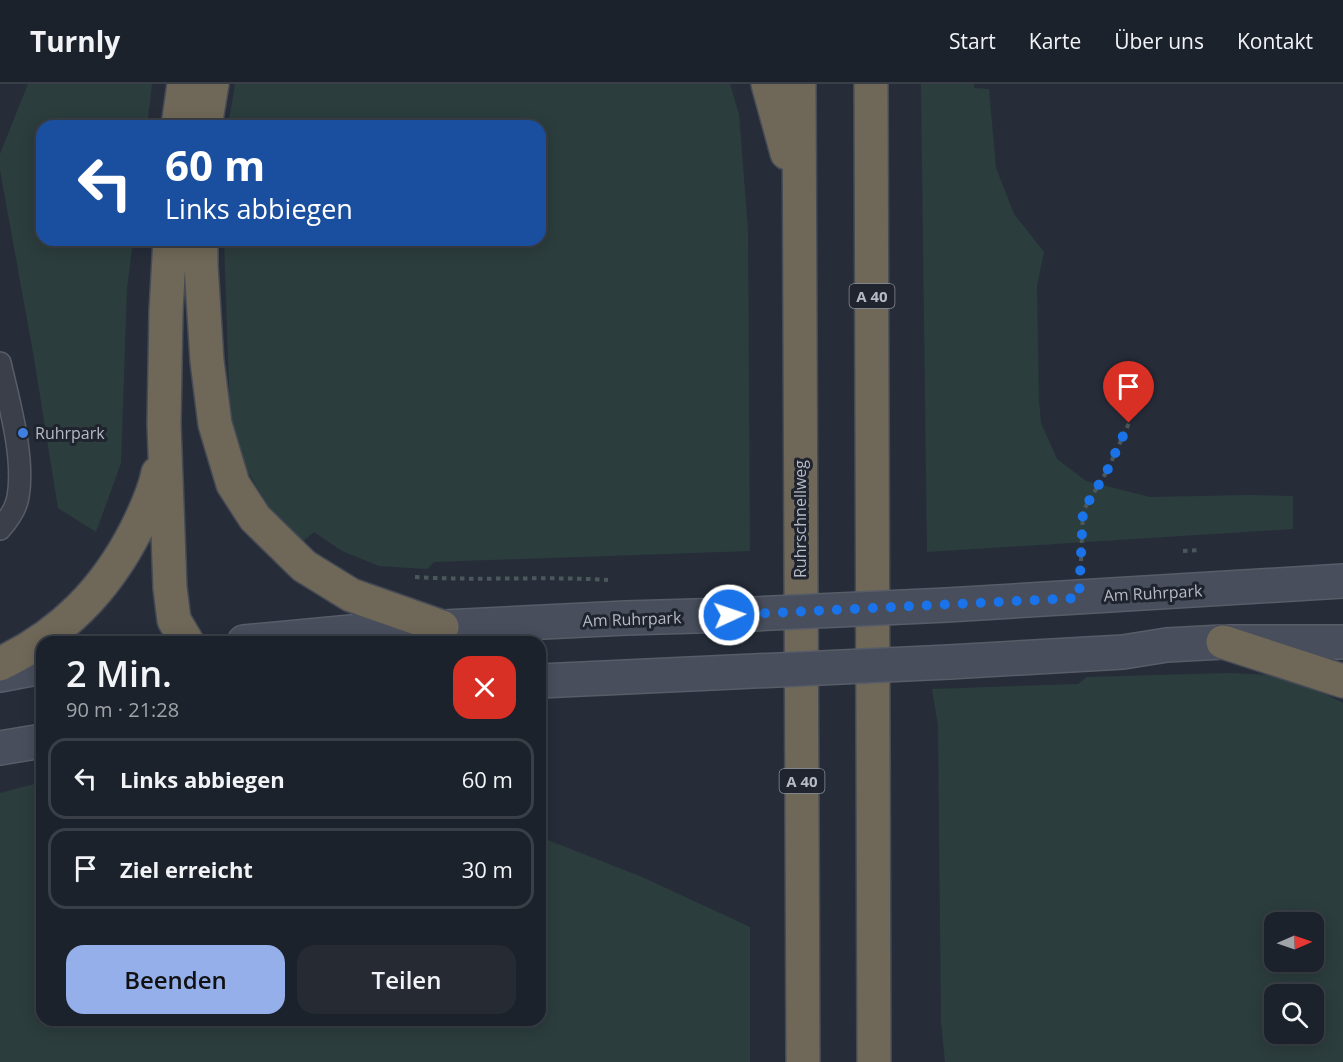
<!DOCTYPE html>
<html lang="de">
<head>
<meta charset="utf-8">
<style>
	body { margin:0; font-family:"Open Sans",sans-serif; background:#252a33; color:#f1f3f6; height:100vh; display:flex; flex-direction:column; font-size:22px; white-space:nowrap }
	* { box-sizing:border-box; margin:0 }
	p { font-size:20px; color:#a0a4a9 }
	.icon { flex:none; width:33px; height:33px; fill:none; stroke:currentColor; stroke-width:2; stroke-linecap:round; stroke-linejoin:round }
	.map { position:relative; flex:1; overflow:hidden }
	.side { position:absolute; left:36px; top:552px; width:510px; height:390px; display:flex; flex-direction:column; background:#1c222b; border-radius:18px; box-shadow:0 3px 15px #0003,0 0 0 2px #3a3f47 }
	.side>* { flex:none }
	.guide { position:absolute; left:36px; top:36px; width:510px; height:126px; border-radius:18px; box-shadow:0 3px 15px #0003,0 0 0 2px #3a3f47; background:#1a4fa0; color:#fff; overflow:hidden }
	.needle { width:39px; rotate:88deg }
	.tools { position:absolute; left:1264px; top:828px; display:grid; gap:12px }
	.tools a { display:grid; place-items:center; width:60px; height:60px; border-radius:12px; background:#1c222b; box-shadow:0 3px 15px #0003,0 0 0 2px #3a3f47; font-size:30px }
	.pin { position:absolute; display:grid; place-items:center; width:51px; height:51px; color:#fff; margin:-62px -26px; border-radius:50% 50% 50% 0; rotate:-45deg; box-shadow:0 0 6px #0007 }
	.pin .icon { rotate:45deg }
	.me { position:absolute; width:66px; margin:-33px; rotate:87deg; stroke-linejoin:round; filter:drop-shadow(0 0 4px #0008) }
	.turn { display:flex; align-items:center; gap:21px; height:126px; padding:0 30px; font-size:27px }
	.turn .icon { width:78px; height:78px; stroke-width:2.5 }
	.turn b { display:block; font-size:42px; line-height:51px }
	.round { display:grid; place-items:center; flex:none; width:63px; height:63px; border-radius:18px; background:#252a33 }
	.head { display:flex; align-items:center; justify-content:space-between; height:102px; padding:0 30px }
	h1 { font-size:36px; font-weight:600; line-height:45px }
	.action { display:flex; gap:12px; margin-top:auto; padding:12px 30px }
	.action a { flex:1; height:69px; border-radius:18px; background:#95afea; color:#111; font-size:24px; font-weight:600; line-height:69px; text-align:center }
	.action a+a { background:#252a33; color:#f1f3f6 }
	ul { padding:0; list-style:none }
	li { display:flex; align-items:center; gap:18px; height:81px; margin:0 12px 9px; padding:0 18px; border:3px solid #3a3f47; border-radius:18px }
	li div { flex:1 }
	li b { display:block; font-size:22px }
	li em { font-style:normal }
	header { display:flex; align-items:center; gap:36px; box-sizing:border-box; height:84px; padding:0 30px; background:#1c222b; border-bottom:2px solid #3a3f47 }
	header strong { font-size:28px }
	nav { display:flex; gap:33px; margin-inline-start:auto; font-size:21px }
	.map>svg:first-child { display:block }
	.green { fill:#2c3d3e; fill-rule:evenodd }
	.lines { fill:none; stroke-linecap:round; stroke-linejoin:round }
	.lane-casing { stroke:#585d68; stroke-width:24 }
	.secondary-casing { stroke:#585d68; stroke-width:36 }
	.highway-casing { stroke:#454a55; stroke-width:36 }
	.path { stroke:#4a585c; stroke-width:4; stroke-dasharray:4.5 4.5; stroke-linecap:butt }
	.lane { stroke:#3a3f4a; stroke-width:21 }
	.secondary { stroke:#484e5c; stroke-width:33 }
	.highway { stroke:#6f6858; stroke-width:33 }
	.secondary-bridge-casing { stroke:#585d68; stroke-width:36; stroke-linecap:butt }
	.secondary-bridge { stroke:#484e5c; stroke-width:33 }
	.route { stroke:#1a73e8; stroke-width:10; stroke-dasharray:0 18 }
	.shop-dot { fill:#3f7fe0; stroke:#1f242f; stroke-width:2 }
	.labels { text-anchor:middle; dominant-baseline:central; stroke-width:6; stroke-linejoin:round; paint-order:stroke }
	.shield { fill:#1f242f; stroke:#888d98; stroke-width:1.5 }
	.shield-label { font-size:15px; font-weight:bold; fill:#b5bac5 }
	.poi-label { font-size:16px; fill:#b5bac5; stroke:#1f242f; text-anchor:start }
	.street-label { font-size:16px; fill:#b5bac5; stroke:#1f242f }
</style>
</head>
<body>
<header>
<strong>Turnly</strong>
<nav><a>Start</a><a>Karte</a><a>Über uns</a><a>Kontakt</a></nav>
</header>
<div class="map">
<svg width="1343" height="978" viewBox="0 0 1343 978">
	<rect width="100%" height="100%" fill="#262d39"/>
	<path class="green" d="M 28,0 L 152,0 L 147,42 L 42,42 L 42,156 L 133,156 L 127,204 L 121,379 L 96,448 L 58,424 L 34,274 L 0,86 L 0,70 Z
		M 235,0 L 730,0 L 739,30 L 748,147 L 750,467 L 434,478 L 427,485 L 379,482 L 342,467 L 314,448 L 302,458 L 269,423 L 242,378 L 230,329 L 224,156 L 540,156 L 540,42 L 228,42 Z
		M 921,0 L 974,0 L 974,4 L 989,5 L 996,84 L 1014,130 L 1044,168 L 1037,202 L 1039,317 L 1041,339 L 1057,375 L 1086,397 L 1150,413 L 1250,411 L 1293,412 L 1293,445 L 927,468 Z
		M 1230,589 L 1270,591 L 1308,601 L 1343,619 L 1343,978 L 945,978 L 941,937 L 938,641 L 932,605 L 1078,600 L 1087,593 ZM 1275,838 L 1314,838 L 1314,878 L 1275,878 ZM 1275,910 L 1314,910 L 1314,950 L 1275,950 Z
		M 42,698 L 42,936 L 540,936 L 540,753 L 642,793 L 750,843 L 750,978 L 0,978 L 0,709 Z"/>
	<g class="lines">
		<g class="lane-casing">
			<path id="lane" d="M 0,279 C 9,318 25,374 18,413 C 16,425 8,436 0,445"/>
		</g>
		<g class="secondary-casing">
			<path id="secondary" d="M 947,521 L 1343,497
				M 244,558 L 362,547 L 626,534 L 729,531
				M 949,578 L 1123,568 L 1167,561 L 1223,558 L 1343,558
				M 0,591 L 42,583
				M 540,597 L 733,588
				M 0,664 L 42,657"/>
		</g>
		<g class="highway-casing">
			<path id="highway" d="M 768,0 L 787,69
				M 799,0 L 803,978
				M 871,0 L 874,978
				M 178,42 L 184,0
				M 205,42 L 212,0
				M 170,156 L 166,227 L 164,340 L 170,504 L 174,536 L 187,558
				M 201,156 L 201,181 L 207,277 L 215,340 L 233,400 L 255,434 L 304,482 L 351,511 L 442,543
				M 1223,558 L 1343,597
				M 0,580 C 62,550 105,507 136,446 C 145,428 154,409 158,389"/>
		</g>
		<path class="path" d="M 1183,467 L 1199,466
			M 1081,477 L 1083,427 L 1107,387 L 1129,339
			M 415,493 C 479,497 544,492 608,496"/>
		<use href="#lane" class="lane"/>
		<use href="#secondary" class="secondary"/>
		<use href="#highway" class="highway"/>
		<g class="secondary-bridge-casing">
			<path id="secondary-bridge" d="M 729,531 L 947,521
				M 733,588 L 949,578"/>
		</g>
		<use href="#secondary-bridge" class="secondary-bridge"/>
	</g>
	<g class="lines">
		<path class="route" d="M 729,531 L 1079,514 L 1083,427 L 1107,387 L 1129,339"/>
	</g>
	<circle class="shop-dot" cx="23" cy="349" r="6"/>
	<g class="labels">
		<g class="shield">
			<rect x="849.5" y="200" width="45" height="24" rx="4.5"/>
			<rect x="779.5" y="685" width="45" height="24" rx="4.5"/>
		</g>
		<g class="shield-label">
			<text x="872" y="212">A 40</text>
			<text x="802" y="697">A 40</text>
		</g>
		<g class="poi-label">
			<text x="35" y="349">Ruhrpark</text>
		</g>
		<g class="street-label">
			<text transform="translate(800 435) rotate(-90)">Ruhrschnellweg</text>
			<text transform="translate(1153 509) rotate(-3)">Am Ruhrpark</text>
			<text transform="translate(632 535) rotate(-2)">Am Ruhrpark</text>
		</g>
	</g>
</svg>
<div class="tools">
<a><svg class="needle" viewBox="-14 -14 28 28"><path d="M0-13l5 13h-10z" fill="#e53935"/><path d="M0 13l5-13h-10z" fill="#a0a4a9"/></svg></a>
<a><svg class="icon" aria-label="search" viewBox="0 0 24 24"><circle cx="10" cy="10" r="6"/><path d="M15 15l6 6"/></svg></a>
</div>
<div class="pin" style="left:1129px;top:339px;background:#d93025"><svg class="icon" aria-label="arrive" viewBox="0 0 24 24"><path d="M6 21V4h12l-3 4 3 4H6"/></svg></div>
<svg class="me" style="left:729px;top:531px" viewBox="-20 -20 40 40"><circle r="17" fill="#1a73e8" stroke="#fff" stroke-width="3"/><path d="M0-11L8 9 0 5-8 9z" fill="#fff"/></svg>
<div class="guide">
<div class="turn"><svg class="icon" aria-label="left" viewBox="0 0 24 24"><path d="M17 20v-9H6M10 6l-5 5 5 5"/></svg><div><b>60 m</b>Links abbiegen</div></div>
</div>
<section class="side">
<div class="head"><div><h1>2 Min.</h1><p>90 m · 21:28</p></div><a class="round" style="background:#d93025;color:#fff"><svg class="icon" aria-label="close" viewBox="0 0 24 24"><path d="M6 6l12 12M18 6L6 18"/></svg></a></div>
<ul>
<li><svg class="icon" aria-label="left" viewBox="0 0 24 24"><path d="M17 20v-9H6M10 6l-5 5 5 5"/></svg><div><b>Links abbiegen</b></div><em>60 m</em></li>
<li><svg class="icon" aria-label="arrive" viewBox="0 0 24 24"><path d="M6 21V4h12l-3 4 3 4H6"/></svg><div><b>Ziel erreicht</b></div><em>30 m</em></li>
</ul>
<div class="action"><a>Beenden</a><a>Teilen</a></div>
</section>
</div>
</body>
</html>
